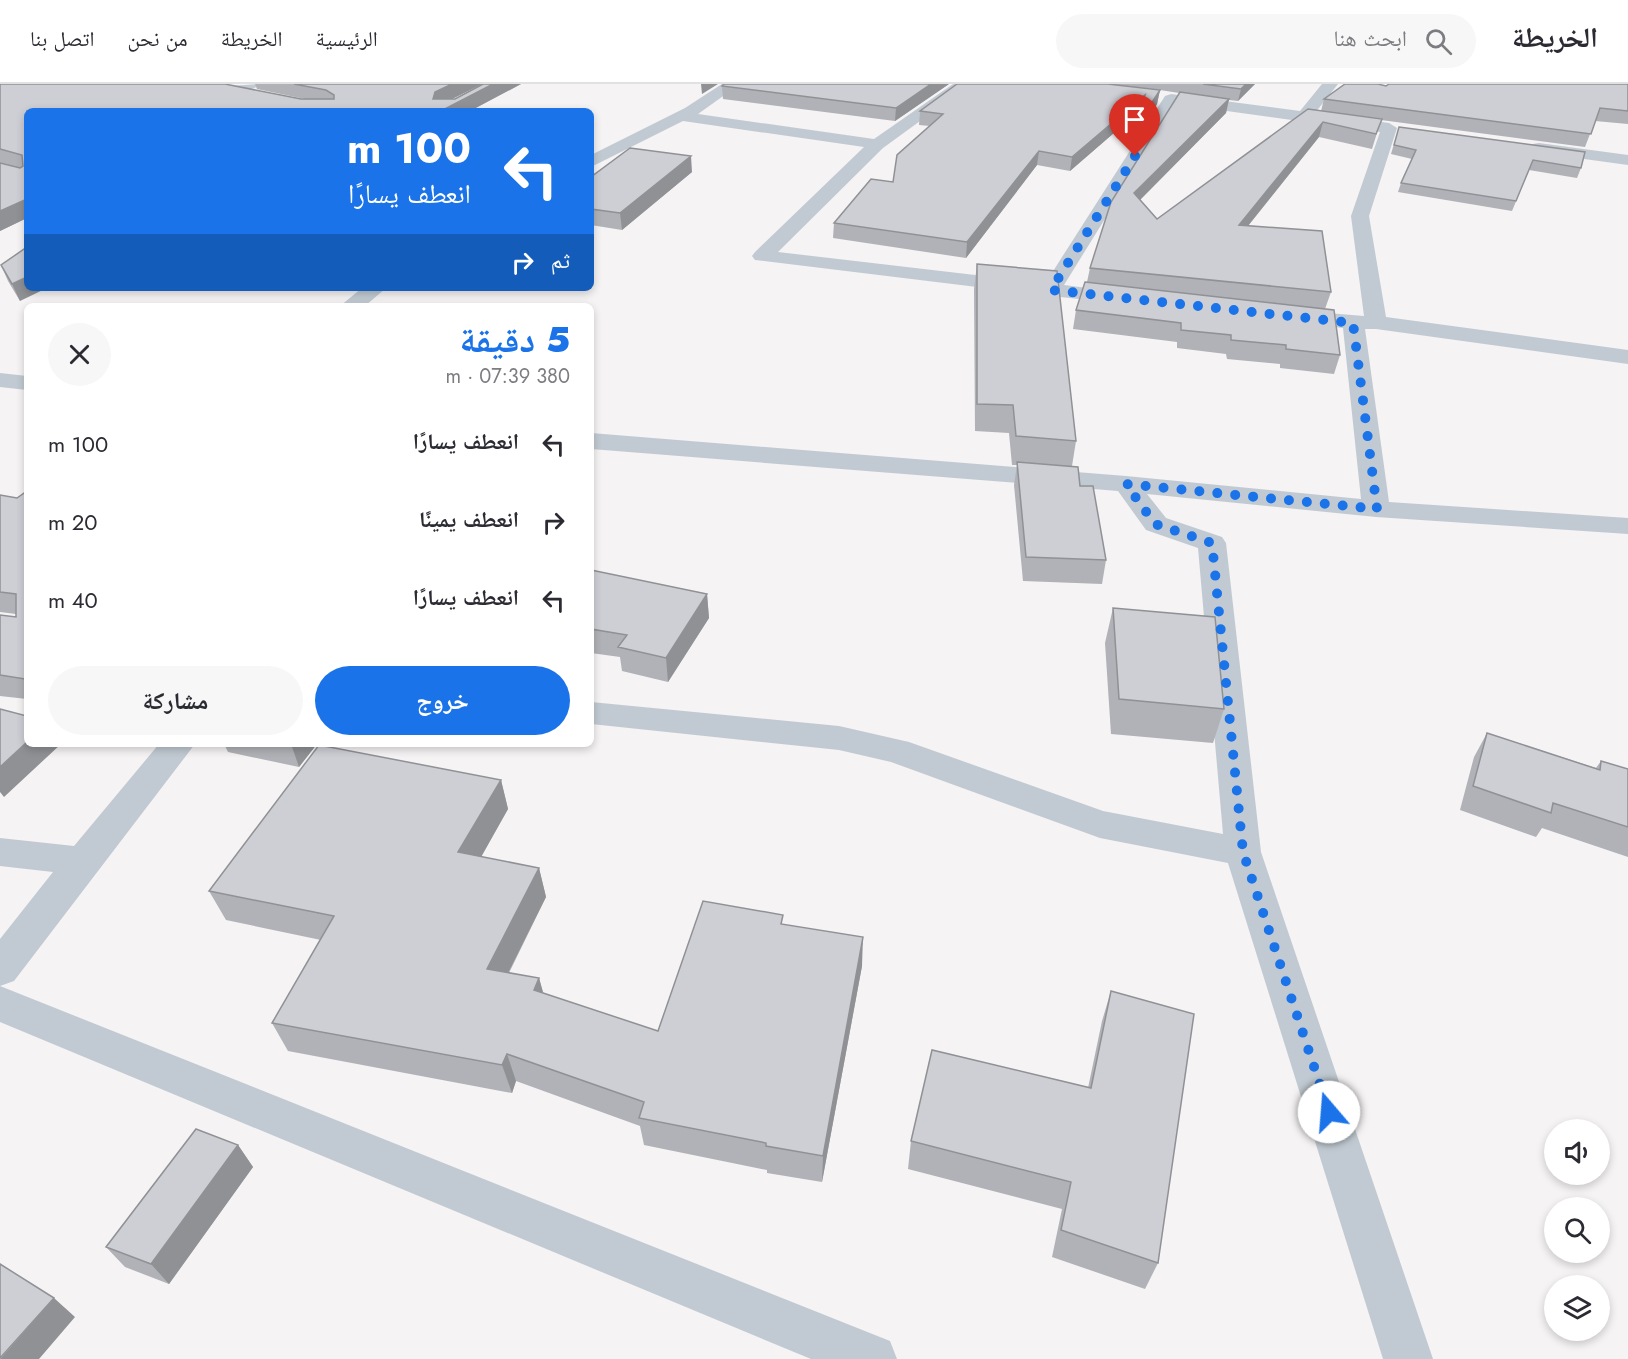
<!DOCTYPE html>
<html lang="ar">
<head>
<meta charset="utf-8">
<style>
	body { margin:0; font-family:Jost,"Noto Naskh Arabic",sans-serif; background:#f7f7f7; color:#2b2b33; direction:rtl; height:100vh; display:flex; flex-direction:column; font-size:22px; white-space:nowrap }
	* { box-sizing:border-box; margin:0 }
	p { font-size:20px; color:#7c7c81 }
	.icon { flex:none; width:33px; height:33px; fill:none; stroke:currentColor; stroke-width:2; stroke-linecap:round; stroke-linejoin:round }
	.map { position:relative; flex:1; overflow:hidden; direction:ltr }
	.drawer { position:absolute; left:24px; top:219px; width:570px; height:444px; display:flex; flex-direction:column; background:#fff; border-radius:9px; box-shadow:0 3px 9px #0003; direction:rtl }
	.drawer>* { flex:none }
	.banner { position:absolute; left:24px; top:24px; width:570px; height:183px; border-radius:9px; box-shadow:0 3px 9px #0003; direction:rtl; background:#1a73e8; color:#fff; overflow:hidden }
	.controls { position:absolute; left:1544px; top:1035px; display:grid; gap:12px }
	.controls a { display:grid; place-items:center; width:66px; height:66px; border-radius:50%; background:#fff; box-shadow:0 3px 9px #0003; font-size:30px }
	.pin { position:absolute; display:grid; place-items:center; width:51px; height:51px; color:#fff; margin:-62px -26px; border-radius:50% 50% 50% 0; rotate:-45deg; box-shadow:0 0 6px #0007 }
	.pin .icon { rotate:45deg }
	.me { position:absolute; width:66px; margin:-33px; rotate:342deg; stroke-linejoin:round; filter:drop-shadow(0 0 4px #0008) }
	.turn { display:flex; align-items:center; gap:21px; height:126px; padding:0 24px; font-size:27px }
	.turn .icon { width:78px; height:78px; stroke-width:2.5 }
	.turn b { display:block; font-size:42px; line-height:51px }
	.then { display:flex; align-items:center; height:57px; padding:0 24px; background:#0003; gap:12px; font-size:22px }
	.round { display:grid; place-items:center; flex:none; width:63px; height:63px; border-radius:32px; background:#f7f7f7 }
	.summary { display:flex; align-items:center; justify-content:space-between; height:102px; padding:0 24px }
	h1 { font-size:36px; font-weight:800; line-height:45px; color:#1a73e8 }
	.primary-button { display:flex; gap:12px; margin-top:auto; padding:12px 24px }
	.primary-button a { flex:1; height:69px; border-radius:36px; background:#1a73e8; color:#fff; font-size:24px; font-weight:800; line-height:69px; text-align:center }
	.primary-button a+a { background:#f7f7f7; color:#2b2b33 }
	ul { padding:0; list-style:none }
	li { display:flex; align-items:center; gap:18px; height:78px; padding:0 24px }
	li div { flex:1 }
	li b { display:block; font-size:22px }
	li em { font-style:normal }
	header { display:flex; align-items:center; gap:36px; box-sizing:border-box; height:84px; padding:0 30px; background:#fff; border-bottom:2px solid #e1e1e2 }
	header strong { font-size:28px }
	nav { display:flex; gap:33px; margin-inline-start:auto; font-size:21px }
	.search { width:420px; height:54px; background:#f7f7f7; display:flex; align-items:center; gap:15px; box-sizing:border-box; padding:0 21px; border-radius:33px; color:#7c7c81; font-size:22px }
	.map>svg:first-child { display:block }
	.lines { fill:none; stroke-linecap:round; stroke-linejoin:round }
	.minor { fill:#c1cad2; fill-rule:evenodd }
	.wall { fill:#b0b2b7 }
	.shaded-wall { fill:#909195 }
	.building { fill:#cdcfd5; stroke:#909195; stroke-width:1.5 }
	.route { stroke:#1a73e8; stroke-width:10; stroke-dasharray:0 18 }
</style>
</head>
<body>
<header>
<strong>الخريطة</strong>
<div class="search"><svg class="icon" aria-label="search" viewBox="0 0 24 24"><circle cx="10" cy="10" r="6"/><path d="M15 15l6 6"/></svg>ابحث هنا</div>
<nav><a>الرئيسية</a><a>الخريطة</a><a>من نحن</a><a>اتصل بنا</a></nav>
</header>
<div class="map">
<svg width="1628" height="1275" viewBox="0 0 1628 1275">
	<rect width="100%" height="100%" fill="#f5f3f3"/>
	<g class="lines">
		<path class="minor" d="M 190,0 L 229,2 L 260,0 L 257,3 L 230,12 L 193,3 Z
			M 722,0 L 740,0 L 698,30 L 874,55 L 953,0 L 971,0 L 883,64 L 778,168 L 1018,196 L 1025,198 L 1028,202 L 1025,206 L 1018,208 L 755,176 L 752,172 L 755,168 L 864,63 L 683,37 L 591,83 L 591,71 L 685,24 Z
			M 1322,0 L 1338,0 L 1315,29 L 1389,39 L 1397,44 L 1369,132 L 1386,233 L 1628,266 L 1628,280 L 1376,245 L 1365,245 L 1389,418 L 1628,434 L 1628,450 L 1376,433 L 1147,410 L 1166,434 L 1222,453 L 1226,459 L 1261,768 L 1433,1275 L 1383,1275 L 1228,779 L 1100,754 L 891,678 L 839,666 L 591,640 L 591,618 L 839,642 L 909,658 L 1103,727 L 1223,750 L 1198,464 L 1146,446 L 1118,407 L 591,365 L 591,349 L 1126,392 L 1361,415 L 1343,244 L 1291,238 L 1283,237 L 1280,232 L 1283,227 L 1291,226 L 1364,232 L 1351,132 L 1380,48 L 1176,20 L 1064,201 L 1133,210 L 1137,214 L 1133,218 L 1126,220 L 1051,212 L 1044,210 L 1041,206 L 1165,12 L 1171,10 L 1300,27 Z
			M 1539,59 L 1628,71 L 1628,81 L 1533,68 L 1531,64 L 1533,60 Z
			M 362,204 L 386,204 L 365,222 L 340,222 Z
			M 0,289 L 27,292 L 27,306 L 0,303 Z
			M 159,660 L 195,660 L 14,897 L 0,902 L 0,855 L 53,788 L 0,782 L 0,754 L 74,762 Z
			M 0,902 L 890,1257 L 897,1275 L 811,1275 L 0,938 Z"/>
	</g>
	<path class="wall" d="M 0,0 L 301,15 L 305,15 L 257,5 L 255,0 L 482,0 L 452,15 L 455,15 L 483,0 L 521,0 L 470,27 L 27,27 L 27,134 L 0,147 Z
		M 949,0 L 895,37 L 723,15 L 722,2 Z
		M 1110,0 L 1255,0 L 1238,17 L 1229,16 L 1226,29 L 1140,116 L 1157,135 L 1321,27 L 1324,15 L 1386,2 L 1628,0 L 1628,40 L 1595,37 L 1585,63 L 1381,36 L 1372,65 L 1319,53 L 1248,142 L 1331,208 L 1325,225 L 1340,271 L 1334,290 L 1280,284 L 1280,280 L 1227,275 L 1226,270 L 1177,264 L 1177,258 L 1073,245 L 1076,226 L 1087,198 L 1090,184 L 1179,9 L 1160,6 L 1157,20 L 1132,60 L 1134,46 L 1140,26 L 1070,87 L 1037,81 L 966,174 L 833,154 L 834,139 L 893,98 L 930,42 L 919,41 L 920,27 Z
		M 1399,43 L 1581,84 L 1577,94 L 1529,86 L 1512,127 L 1398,108 L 1401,99 L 1412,75 L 1391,70 Z
		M 692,88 L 622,146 L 591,141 L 591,93 Z
		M 27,163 L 20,217 L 8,197 L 1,181 Z
		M 977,180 L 1076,357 L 1072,382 L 1106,476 L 1102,500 L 1023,497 L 1014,401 L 1017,381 L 1012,381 L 1009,349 L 975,347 L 974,205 Z
		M 27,407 L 27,615 L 0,612 L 0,531 L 16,533 L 16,530 L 0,528 L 0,411 L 17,414 Z
		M 591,486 L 707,510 L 709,534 L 668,598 L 622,587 L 620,573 L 591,569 Z
		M 1113,524 L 1224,625 L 1213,659 L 1111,650 L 1105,559 Z
		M 1487,649 L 1596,684 L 1601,677 L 1628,685 L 1628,773 L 1542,744 L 1536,753 L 1460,726 L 1474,673 Z
		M 224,660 L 317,660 L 299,683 L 228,668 Z
		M 501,696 L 508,725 L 481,773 L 539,784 L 546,813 L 509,889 L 539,894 L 543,909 L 658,947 L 783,840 L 862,882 L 822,1098 L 767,1089 L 767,1086 L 644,1061 L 640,1042 L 516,997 L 512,1009 L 288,967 L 272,939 L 321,856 L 226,836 L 209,807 Z
		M 1111,907 L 1158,1179 L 1145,1205 L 1052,1173 L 1062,1125 L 908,1085 L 911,1057 L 1088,1004 L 1102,937 Z
		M 238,1061 L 253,1083 L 169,1200 L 125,1183 L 106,1163 Z"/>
	<path class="shaded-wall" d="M 452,0 L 482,0 L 438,22 L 433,15 L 435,8 Z
		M 493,0 L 521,0 L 470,27 L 441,27 Z
		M 701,0 L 718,0 L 702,10 Z
		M 931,0 L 949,0 L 895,37 L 896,24 Z
		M 1246,0 L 1255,0 L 1238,17 L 1241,5 Z
		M 1160,6 L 1157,20 L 1132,60 L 1134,46 Z
		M 1145,11 L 1143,24 L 1070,87 L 1072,73 Z
		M 1229,15 L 1226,29 L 1131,125 L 1134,109 Z
		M 1323,38 L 1319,53 L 1235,158 L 1239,141 Z
		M 1039,67 L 1037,81 L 966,174 L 967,158 Z
		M 691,72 L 692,88 L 622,146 L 620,129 Z
		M 27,115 L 27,134 L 0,147 L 0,127 Z
		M 27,193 L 27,204 L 47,204 L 20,217 L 12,200 Z
		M 707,510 L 709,534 L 668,598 L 666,574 Z
		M 27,658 L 27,660 L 61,660 L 4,713 L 0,708 L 0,683 Z
		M 291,660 L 317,660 L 299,683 Z
		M 501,696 L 508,725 L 467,798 L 458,768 Z
		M 539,784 L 546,813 L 496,913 L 487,885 Z
		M 863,853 L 862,882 L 822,1098 L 823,1072 Z
		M 539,894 L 547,922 L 534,906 Z
		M 507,970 L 516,997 L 512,1009 L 502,981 Z
		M 238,1061 L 253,1083 L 169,1200 L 151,1180 Z
		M 54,1214 L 75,1233 L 39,1275 L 0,1275 Z"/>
	<path class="building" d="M 0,0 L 225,0 L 301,15 L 334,15 L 334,11 L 326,6 L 294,0 L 452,0 L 435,8 L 433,15 L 455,15 L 483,0 L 493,0 L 441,27 L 27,27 L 27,115 L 0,127 L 0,79 L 20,84 L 23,82 L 22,71 L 0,65 Z
		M 724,0 L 931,0 L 896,24 L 722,2 Z
		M 957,0 L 1108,0 L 1160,6 L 1134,46 L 1145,11 L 1072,73 L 1039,67 L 967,158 L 834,139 L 871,95 L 893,98 L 897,71 L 943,30 L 920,27 Z
		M 1203,0 L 1246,0 L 1241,5 Z
		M 1345,0 L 1378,0 L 1386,2 L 1389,0 L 1628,0 L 1628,27 L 1600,24 L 1591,50 L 1324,15 Z
		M 1180,8 L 1229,15 L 1134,109 L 1157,135 L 1308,25 L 1382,35 L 1376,50 L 1323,38 L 1239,141 L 1322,147 L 1331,208 L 1090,184 L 1111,118 Z
		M 1399,43 L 1585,68 L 1581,84 L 1533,76 L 1516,117 L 1401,99 L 1416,66 L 1394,61 Z
		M 630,64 L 691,72 L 620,129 L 591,125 L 591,93 Z
		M 27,163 L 27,193 L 12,200 L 1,181 Z
		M 977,180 L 1057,187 L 1076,357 L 1016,352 L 1013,321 L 977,320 Z
		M 1085,198 L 1334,226 L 1340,271 L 1286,265 L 1286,261 L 1231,256 L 1231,251 L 1181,246 L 1181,239 L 1076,226 Z
		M 1017,378 L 1078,383 L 1080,402 L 1093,402 L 1106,476 L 1026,473 Z
		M 27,407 L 27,593 L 25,595 L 0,591 L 0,531 L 16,533 L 16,510 L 0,508 L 0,411 L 17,414 Z
		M 591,486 L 707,510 L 666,574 L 618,563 L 627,551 L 591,545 Z
		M 1113,524 L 1215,533 L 1224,625 L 1119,615 Z
		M 0,625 L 27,632 L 27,658 L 0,683 Z
		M 1487,649 L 1600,686 L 1601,677 L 1628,685 L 1628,743 L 1553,719 L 1551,729 L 1473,702 Z
		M 319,661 L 501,696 L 458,768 L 539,784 L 487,885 L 539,894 L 534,906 L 658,947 L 703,817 L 783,831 L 781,840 L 863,853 L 823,1072 L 766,1062 L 766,1059 L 639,1034 L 644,1018 L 507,970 L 502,981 L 272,939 L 334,832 L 209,807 Z
		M 1111,907 L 1194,930 L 1158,1179 L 1061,1146 L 1071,1098 L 911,1057 L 932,966 L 1091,1004 Z
		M 196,1045 L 238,1061 L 151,1180 L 106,1163 Z
		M 0,1180 L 54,1214 L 0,1274 Z"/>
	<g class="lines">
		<path class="route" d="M 1135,72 L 1051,206 L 1353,239 L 1377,425 L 1126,400 L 1155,440 L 1212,459 L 1243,768 L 1329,1028"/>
	</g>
</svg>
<div class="controls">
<a><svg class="icon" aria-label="sound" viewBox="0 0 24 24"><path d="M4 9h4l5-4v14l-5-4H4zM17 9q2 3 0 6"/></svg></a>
<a><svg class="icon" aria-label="search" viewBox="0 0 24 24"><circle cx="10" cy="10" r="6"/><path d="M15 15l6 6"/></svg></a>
<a><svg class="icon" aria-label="layers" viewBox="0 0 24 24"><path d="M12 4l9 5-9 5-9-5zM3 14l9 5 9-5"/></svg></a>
</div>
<div class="pin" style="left:1135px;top:72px;background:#d93025"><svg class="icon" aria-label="arrive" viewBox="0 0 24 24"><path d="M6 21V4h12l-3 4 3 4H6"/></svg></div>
<svg class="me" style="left:1329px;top:1028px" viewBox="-20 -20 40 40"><circle r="19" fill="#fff"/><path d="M0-13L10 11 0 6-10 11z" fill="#1a73e8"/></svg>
<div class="banner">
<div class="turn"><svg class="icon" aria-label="left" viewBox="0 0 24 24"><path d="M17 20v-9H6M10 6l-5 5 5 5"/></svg><div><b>100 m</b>انعطف يسارًا</div></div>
<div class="then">ثم<svg class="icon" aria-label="right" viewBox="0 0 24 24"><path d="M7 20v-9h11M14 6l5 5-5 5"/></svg></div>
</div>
<section class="drawer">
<div class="summary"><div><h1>5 دقيقة</h1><p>380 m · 07:39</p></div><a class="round"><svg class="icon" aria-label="close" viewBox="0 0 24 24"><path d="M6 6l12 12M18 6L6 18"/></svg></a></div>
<ul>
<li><svg class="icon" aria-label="left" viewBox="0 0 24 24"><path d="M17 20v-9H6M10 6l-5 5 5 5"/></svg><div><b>انعطف يسارًا</b></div><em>100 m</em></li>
<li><svg class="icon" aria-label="right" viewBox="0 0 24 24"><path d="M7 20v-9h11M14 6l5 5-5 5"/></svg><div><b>انعطف يمينًا</b></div><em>20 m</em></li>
<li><svg class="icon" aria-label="left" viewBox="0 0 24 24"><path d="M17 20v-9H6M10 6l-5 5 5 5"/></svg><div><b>انعطف يسارًا</b></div><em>40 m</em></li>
</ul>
<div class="primary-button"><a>خروج</a><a>مشاركة</a></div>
</section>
</div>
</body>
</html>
